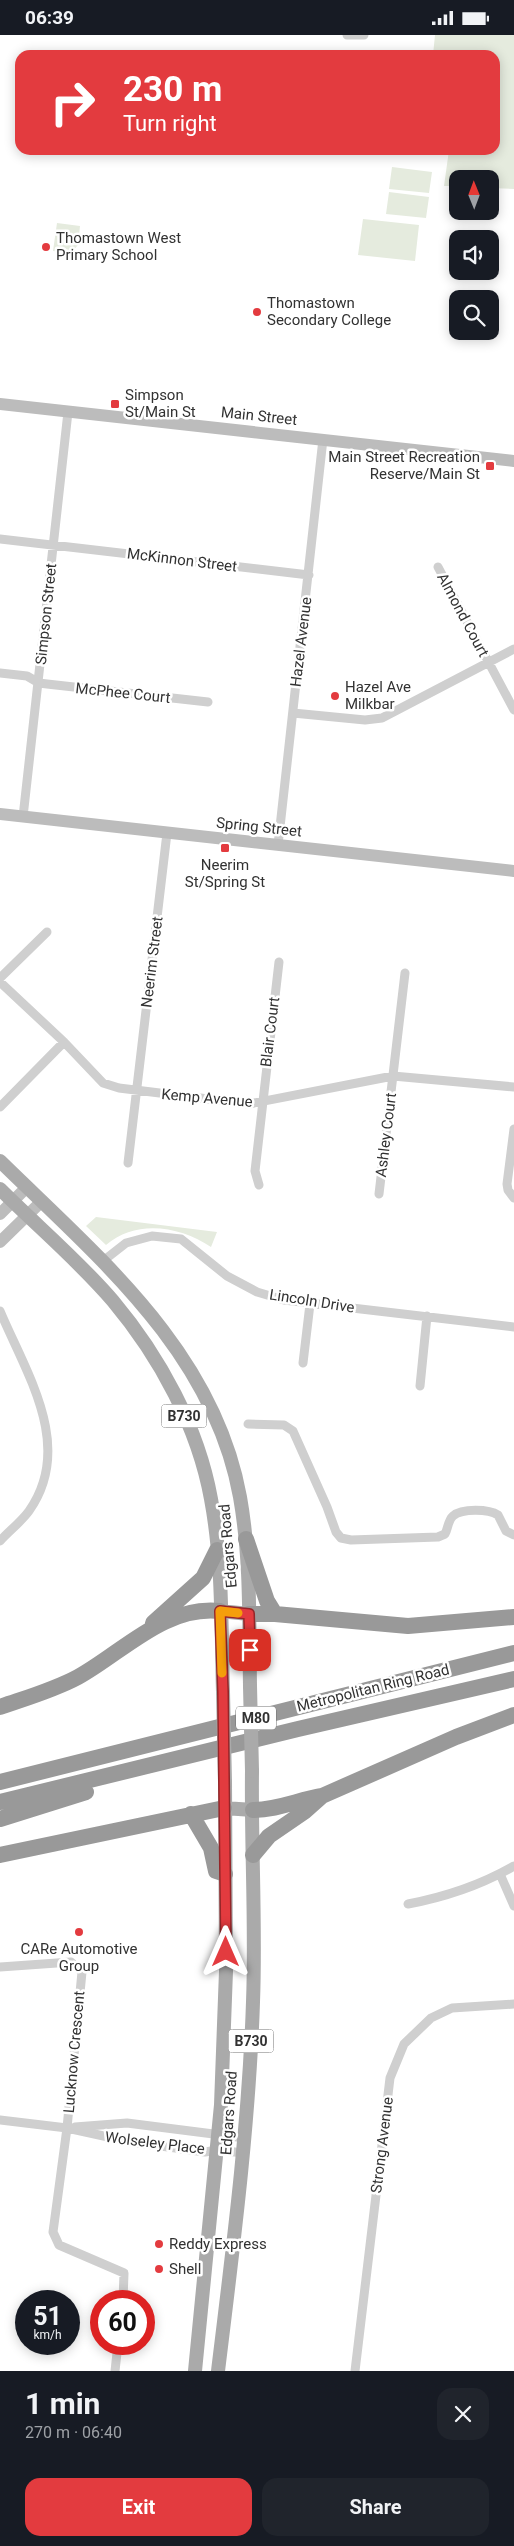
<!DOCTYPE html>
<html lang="en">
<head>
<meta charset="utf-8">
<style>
	body { margin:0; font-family:Roboto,sans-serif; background:#20242c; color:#f1f3f6; height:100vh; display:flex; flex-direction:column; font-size:19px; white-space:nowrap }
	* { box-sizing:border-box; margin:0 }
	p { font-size:16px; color:#9ea1a6 }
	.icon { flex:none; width:28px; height:28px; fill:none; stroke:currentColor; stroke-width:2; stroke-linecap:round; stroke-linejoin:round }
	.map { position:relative; height:2336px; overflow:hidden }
	.drawer { display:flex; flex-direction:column; background:#171b24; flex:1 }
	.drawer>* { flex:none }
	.guide { position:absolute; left:15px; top:15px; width:485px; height:105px; border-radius:15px; box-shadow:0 2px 12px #0003; background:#e33b3f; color:#fff; overflow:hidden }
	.needle { width:32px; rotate:359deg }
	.tools { position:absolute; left:449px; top:135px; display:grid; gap:10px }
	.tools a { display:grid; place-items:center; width:50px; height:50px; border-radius:10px; background:#171b24; box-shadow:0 2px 12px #0003; font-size:25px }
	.speed { position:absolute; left:15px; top:2255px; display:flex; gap:10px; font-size:25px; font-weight:700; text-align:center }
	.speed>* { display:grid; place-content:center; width:65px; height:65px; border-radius:50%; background:#171b24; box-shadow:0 2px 12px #0003; line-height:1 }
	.speed small { font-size:12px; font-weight:400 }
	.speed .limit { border:8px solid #d22; background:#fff; color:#111 }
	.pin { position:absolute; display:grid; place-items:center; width:42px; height:42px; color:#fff; margin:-21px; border-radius:10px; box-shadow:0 2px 8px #0006 }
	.me { position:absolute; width:55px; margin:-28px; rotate:0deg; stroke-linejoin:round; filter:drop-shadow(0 0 4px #0008) }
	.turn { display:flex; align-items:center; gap:18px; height:105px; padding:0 25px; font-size:22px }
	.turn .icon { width:65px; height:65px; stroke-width:2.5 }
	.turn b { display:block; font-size:35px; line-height:42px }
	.round { display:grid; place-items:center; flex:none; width:52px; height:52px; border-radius:15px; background:#20242c }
	.overview { display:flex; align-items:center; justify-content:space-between; height:85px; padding:0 25px }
	h1 { font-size:30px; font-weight:700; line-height:38px }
	.cta { display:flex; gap:10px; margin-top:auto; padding:10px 25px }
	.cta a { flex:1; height:58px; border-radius:15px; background:#e33b3f; color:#fff; font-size:20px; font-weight:700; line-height:58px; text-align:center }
	.cta a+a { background:#20242c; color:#f1f3f6 }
	.status { display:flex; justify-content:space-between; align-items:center; height:35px; padding:0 25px; background:#171b24; direction:ltr }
	.status svg { height:14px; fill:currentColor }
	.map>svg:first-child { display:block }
	.green { fill:#e5ebde }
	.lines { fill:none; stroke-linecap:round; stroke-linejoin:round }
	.street { stroke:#cfcfcf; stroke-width:9 }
	.secondary { stroke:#bcbcbc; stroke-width:12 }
	.primary { stroke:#aaa; stroke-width:14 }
	.highway { stroke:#999; stroke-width:16 }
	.primary-bridge { stroke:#aaa; stroke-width:14 }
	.route-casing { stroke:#942629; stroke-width:12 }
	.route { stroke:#e33b3f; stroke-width:9 }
	.slow { stroke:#f59e0b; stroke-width:9 }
	.poi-dot { fill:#e33b3f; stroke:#fff; stroke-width:2 }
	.labels { text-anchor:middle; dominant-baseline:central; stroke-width:5; stroke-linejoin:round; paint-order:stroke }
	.shield { fill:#fff; stroke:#707070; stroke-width:1 }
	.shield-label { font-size:14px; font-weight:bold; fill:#323232 }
	.poi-label { font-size:15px; fill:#323232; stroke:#fff; text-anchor:start }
	.street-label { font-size:15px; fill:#323232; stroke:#fff }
</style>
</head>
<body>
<div class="status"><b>06:39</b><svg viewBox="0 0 49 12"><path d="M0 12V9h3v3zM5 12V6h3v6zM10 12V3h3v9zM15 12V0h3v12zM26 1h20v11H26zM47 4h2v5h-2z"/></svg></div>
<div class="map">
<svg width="514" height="2336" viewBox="0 0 514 2336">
	<rect width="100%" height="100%" fill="#fff"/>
	<path class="green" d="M 435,0 L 514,0 L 514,154 L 490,153 L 490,144 L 458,144 L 457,151 L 444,151 L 449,115 L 495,115 L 495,20 L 433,20 Z
		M 392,132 L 432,137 L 429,158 L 389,154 Z
		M 389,157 L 429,162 L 426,183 L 386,179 Z
		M 363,184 L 419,190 L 415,226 L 358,220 Z
		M 57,188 L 80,191 L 78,210 L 71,218 L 53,216 Z
		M 96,1182 L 217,1197 L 211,1212 C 180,1191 136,1184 106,1210 L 86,1191 Z"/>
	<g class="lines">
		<path class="street" d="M 347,0 L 364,0
			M 0,504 L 309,540
			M 438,532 L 514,675
			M 0,638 L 27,641 L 39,648 L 47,649 L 208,667
			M 293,678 L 365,685 L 382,683 L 514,614
			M 23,782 L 68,377
			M 278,810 L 323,404
			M 0,943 L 47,897
			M 0,947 L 64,1007 L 103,1048 L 119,1053 L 249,1069 L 393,1041 L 514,1052
			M 0,1072 L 64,1007
			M 514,1094 L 507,1149 L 508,1155 L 514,1163
			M 128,1128 L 167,798
			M 259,1150 L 255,1136 L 279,927
			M 379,1159 L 405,938
			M 103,1226 L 126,1208 L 152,1201 L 181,1204 L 227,1241 L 257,1257 L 284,1265 L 514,1292
			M 0,1276 C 26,1338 75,1411 29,1476 C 21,1487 9,1496 0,1506
			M 303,1328 L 310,1269
			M 420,1351 L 427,1281
			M 248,1389 L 284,1390 L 293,1396 L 327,1472 L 336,1497 L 341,1503 L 351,1505 L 438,1502 L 445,1499 C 448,1494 448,1485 453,1481 C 462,1473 489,1474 498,1480 L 506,1496 L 514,1500
			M 500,1839 L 514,1871
			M 408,1869 C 445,1862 481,1850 514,1831
			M 0,1932 L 71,1927 L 82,1937 L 67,2093 L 53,2197 L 59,2210 L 124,2238 L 123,2266
			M 0,2085 L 67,2093 L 131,2107 L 205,2117 L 218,2115 L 243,2118
			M 75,2092 L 127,2088 L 245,2103
			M 115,2336 L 118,2309
			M 355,2336 L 390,2043 L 404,2009 L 431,1983 L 452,1973 L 514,1969"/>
		<path class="secondary" d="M 0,369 L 514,426
			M 0,779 L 514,836
			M 0,1179 L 27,1152
			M 0,1207 L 42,1166"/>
		<path class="primary" d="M 0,1126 C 99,1223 214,1317 240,1462 C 251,1524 249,1588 250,1651
			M 0,1154 C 37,1191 79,1226 113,1266 C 160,1322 198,1392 211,1464 C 223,1528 221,1593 223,1657
			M 220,1576 L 249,1579
			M 224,1773 L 253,1775
			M 195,2336 L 221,2070 L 226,1936 L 225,1747
			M 218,2336 C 233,2213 249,2090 253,1967 C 256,1890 251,1813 252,1736"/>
		<path class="highway" d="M 246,1504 L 267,1566 L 275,1579
			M 249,1579 L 275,1579 L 408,1591 L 514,1582
			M 153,1588 L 203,1543 L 217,1515
			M 0,1672 C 26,1663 54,1655 78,1642 C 123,1617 165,1570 220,1576
			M 0,1747 L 514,1618
			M 0,1767 L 298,1694 L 514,1644
			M 253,1775 C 277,1775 298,1765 322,1761 L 456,1702 L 514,1680
			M 191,1779 L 211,1813 L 216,1836 L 225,1839
			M 0,1784 L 86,1757
			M 0,1820 L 224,1773
			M 253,1820 L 269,1801 L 304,1777 L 322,1761"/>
		<path class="primary-bridge" d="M 250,1651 L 252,1736
			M 223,1657 L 225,1747"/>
	</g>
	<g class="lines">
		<g class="route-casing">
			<path id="route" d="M 226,1917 L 223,1657 L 220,1576 L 249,1579 L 250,1615"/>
		</g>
		<use href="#route" class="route"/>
		<path class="slow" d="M 222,1638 L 220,1576 L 238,1578"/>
	</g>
	<g class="poi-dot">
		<circle cx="46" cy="212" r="5"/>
		<circle cx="257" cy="277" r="5"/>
		<rect x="110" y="364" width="10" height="10" rx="2.5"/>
		<rect x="485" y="426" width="10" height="10" rx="2.5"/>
		<circle cx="335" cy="661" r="5"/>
		<rect x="220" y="808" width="10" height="10" rx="2.5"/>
		<circle cx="79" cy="1897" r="5"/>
		<circle cx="159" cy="2209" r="5"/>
		<circle cx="159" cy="2234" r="5"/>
	</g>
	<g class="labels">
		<g class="shield">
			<rect x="161.5" y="1369.5" width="45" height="23" rx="4"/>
			<rect x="236" y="1671.5" width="40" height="23" rx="4"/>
			<rect x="228.5" y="1994.5" width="45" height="23" rx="4"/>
		</g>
		<g class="shield-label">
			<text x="184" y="1381">B730</text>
			<text x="256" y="1683">M80</text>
			<text x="251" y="2006">B730</text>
		</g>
		<g class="poi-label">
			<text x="56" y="203">Thomastown West<tspan x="56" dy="17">Primary School</tspan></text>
			<text x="267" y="268">Thomastown<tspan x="267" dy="17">Secondary College</tspan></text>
			<text x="125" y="360">Simpson<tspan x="125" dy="17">St/Main St</tspan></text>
			<text x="480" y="422" text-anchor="end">Main Street Recreation<tspan x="480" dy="17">Reserve/Main St</tspan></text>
			<text x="345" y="652">Hazel Ave<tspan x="345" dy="17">Milkbar</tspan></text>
			<text x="225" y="830" text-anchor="middle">Neerim<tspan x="225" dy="17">St/Spring St</tspan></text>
			<text x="79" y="1914" text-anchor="middle">CARe Automotive<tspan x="79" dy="17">Group</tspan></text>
			<text x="169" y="2209">Reddy Express</text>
			<text x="169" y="2234">Shell</text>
		</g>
		<g class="street-label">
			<text transform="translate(259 381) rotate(6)">Main Street</text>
			<text transform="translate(182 525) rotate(7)">McKinnon Street</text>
			<text transform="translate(46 579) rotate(-84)">Simpson Street</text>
			<text transform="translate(463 580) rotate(62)">Almond Court</text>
			<text transform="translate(301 607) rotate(-83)">Hazel Avenue</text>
			<text transform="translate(123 658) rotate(6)">McPhee Court</text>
			<text transform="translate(259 792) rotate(6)">Spring Street</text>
			<text transform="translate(152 927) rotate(-83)">Neerim Street</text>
			<text transform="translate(270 997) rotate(-83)">Blair Court</text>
			<text transform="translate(207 1063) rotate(5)">Kemp Avenue</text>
			<text transform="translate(386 1100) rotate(-83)">Ashley Court</text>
			<text transform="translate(312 1266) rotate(9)">Lincoln Drive</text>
			<text transform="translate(228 1511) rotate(-95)">Edgars Road</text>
			<text transform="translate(373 1653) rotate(-14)">Metropolitan Ring Road</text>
			<text transform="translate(74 2017) rotate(-85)">Lucknow Crescent</text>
			<text transform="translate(229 2078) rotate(-86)">Edgars Road</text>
			<text transform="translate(155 2108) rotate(7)">Wolseley Place</text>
			<text transform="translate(382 2110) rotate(-83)">Strong Avenue</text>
		</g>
	</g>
</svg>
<div class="tools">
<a><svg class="needle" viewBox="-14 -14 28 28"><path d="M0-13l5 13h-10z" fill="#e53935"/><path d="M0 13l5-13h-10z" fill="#9ea1a6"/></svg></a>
<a><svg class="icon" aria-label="sound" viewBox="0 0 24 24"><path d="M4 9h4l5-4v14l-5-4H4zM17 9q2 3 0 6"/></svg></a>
<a><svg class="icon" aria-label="search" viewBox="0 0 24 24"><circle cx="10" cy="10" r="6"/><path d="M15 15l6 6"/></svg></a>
</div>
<div class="speed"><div>51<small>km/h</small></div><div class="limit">60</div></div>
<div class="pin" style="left:250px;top:1615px;background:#d93025"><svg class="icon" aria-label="arrive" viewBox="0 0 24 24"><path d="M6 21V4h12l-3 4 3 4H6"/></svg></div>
<svg class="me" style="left:226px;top:1917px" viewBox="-20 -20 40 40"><path d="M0-17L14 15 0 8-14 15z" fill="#e33b3f" stroke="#fff" stroke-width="4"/></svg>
<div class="guide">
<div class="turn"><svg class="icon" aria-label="right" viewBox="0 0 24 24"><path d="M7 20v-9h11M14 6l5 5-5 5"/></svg><div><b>230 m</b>Turn right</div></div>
</div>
</div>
<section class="drawer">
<div class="overview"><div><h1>1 min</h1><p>270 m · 06:40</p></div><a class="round"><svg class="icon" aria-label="close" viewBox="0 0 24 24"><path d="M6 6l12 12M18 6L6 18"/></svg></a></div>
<div class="cta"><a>Exit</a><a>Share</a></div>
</section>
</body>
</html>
